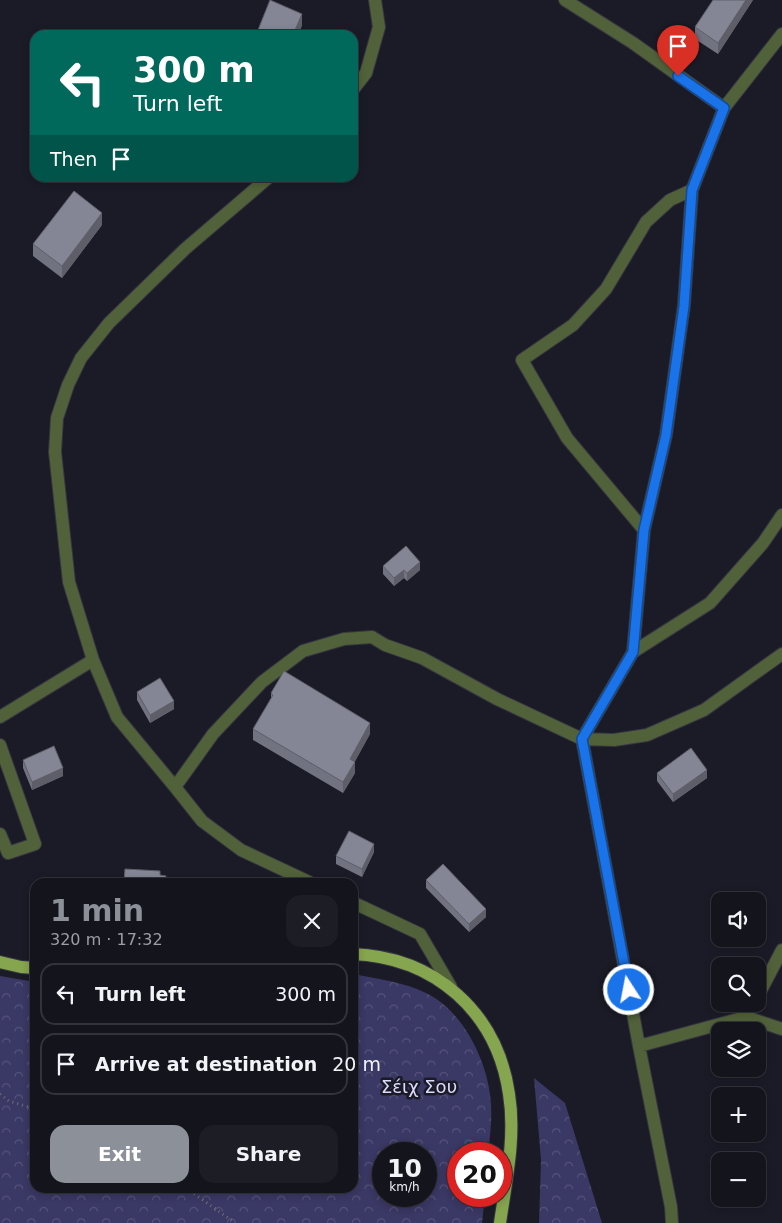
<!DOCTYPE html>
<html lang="en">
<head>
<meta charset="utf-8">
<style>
	body { margin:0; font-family:"DejaVu Sans",sans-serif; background:#1d1d26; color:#f1f3f6; height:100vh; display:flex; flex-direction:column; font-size:19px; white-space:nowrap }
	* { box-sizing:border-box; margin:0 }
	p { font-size:16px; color:#9d9ea4 }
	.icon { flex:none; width:28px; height:28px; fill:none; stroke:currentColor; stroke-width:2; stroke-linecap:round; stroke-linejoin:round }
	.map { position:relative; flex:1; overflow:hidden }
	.drawer { position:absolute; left:30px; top:878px; width:328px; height:315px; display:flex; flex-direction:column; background:#14141d; border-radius:15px; box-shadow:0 2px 8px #0003,0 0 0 1px #33333b }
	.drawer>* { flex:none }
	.guide { position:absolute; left:30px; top:30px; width:328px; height:152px; border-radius:15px; box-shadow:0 2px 8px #0003,0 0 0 1px #33333b; background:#00695c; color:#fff; overflow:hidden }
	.buttons { position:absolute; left:711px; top:892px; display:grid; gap:10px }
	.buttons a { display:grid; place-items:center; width:55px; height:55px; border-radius:10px; background:#14141d; box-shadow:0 2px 8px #0003,0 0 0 1px #33333b; font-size:25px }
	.speed { position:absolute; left:372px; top:1142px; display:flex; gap:10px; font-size:25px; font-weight:700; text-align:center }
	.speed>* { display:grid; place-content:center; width:65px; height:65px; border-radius:50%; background:#14141d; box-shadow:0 2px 8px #0003,0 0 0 1px #33333b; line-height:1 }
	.speed small { font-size:12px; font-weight:400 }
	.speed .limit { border:8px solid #d22; background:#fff; color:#111 }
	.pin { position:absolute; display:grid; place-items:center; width:42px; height:42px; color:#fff; margin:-51px -21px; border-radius:50% 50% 50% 0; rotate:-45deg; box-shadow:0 0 5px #0007 }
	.pin .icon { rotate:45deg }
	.me { position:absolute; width:55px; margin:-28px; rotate:349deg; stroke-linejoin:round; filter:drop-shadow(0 0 4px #0008) }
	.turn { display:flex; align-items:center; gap:18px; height:105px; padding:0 20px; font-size:22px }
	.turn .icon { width:65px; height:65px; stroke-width:2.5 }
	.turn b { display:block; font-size:35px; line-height:42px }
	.then { display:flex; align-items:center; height:48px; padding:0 20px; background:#0003; gap:10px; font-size:19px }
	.round { display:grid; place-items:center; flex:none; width:52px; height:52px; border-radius:15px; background:#1d1d26 }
	.overview { display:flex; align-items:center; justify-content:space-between; height:85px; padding:0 20px }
	h1 { font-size:30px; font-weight:700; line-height:38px; color:#8c9099 }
	.cta { display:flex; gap:10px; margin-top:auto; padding:10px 20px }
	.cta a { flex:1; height:58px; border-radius:15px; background:#8c9099; color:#fff; font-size:20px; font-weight:700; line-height:58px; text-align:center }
	.cta a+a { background:#1d1d26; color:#f1f3f6 }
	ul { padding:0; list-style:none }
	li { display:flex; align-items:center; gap:15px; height:62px; margin:0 10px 8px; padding:0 10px; border:2px solid #33333b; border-radius:15px }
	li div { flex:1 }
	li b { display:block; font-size:19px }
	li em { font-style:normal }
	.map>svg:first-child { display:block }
	.forest { fill:url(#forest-crowns); fill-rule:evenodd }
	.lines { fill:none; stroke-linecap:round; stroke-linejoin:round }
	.minor-casing { stroke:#363642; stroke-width:14 }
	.major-casing { stroke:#363642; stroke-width:14 }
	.path { stroke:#6e6e78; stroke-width:3; stroke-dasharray:1 4; stroke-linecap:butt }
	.minor { stroke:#516139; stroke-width:12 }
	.major { stroke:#86a54f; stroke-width:12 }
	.wall { fill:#727380 }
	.shaded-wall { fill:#5d5e68 }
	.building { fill:#858695; stroke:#5d5e68 }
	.route-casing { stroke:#114b97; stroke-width:12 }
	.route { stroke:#1a73e8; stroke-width:9 }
	.labels { text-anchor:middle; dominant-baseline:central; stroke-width:5; stroke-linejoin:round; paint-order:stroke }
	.park-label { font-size:18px; fill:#dadbfc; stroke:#1b1b27 }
</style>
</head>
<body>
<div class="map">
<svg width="782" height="1223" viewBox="0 0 782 1223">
	<defs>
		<pattern id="forest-crowns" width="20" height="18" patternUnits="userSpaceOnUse" patternTransform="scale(1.25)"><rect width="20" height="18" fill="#3a3864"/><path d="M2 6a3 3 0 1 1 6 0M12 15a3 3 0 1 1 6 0" fill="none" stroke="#56547a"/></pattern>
	</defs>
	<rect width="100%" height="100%" fill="#1b1b27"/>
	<path class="forest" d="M 353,974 C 377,979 404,982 426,993 C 464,1011 489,1064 491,1104 C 492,1121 490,1137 488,1154 L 459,1154 L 459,1196 L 485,1196 L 482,1223 L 0,1223 L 0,976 L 35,982 L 35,1188 L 352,1188 ZM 384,1154 L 426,1154 L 426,1196 L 384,1196 Z
		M 534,1078 L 565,1103 L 602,1223 L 539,1223 L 541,1160 Z"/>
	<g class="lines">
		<g class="minor-casing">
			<path id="minor" d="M 565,0 L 633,43 L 724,108 L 692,190 L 684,305 L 666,435 L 644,530 L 633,652
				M 352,91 L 366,73 L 379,27 L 375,0
				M 724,108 L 782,34
				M 782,515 L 763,543 L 710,603 L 633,652 L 582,739 L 614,740 L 647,735 L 704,710 L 782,654
				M 644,530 L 567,438 L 522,360 L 573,325 L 606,289 L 646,222 L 670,200 L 692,190
				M 0,717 L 93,660
				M 0,745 L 35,844 L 8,853 L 0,834
				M 175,787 L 117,717 L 93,660 L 69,582 L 55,452 L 57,418 L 68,385 L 81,358 L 109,323 L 185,249 L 268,178
				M 309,882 L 241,850 L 202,821 L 175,787 L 213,734 L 262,682 L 303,651 L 344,639 L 372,637 L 385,645 L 422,658 L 497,699 L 582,739 L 639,1046 L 746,1017 L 753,1004
				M 352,902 L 420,934 L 451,987
				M 758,996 L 782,950
				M 746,1017 L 782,1029
				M 639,1046 L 671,1207 L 672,1223"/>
		</g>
		<g class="major-casing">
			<path id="major" d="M 352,954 C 435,957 497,1012 509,1094 C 516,1137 506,1181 500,1223
				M 0,962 L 21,967 L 35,968"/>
		</g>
		<path class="path" d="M 0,1094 L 9,1101 L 35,1109
			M 186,1188 L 235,1223"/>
		<use href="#minor" class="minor"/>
		<use href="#major" class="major"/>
	</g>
	<path class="wall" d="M 753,0 L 718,54 L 695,39 L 695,27 Z
		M 102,225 L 62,278 L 33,256 L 33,244 Z
		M 383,566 L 420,570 L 407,581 L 404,578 L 394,586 L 383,574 Z
		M 137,692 L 174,709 L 150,723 L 137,700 Z
		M 271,693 L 370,734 L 355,761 L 355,773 L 343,793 L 253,740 L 253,729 L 271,699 Z
		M 23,760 L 63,776 L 32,790 L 23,768 Z
		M 657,773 L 707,778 L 673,802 L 657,781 Z
		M 374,852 L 362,877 L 336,864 L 336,856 Z
		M 426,880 L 486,917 L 469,932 L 426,888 Z"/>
	<path class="shaded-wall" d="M 746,0 L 753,0 L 718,54 L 718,43 Z
		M 302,14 L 302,26 L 298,35 L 293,35 Z
		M 102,213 L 102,225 L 62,278 L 62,266 Z
		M 420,562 L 420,570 L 407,581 L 407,573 Z
		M 404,570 L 404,578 L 394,586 L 394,578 Z
		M 174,701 L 174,709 L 150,723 L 150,715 Z
		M 370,723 L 370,734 L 352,767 L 355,762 L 355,773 L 343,793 L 343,782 L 350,759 Z
		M 63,768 L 63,776 L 32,790 L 32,782 Z
		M 707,770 L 707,778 L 673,802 L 673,794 Z
		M 374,844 L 374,852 L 362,877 L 362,869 Z
		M 486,909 L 486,917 L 469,932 L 469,924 Z"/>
	<path class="building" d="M 270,0 L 302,14 L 293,35 L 256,35 Z
		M 713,0 L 746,0 L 718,43 L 695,27 Z
		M 74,191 L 102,213 L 62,266 L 33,244 Z
		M 406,546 L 420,562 L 407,573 L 404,570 L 394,578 L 383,566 Z
		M 284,671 L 370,723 L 350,759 L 355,762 L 343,782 L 253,729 L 273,695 L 271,693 Z
		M 160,678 L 174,701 L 150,715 L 137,692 Z
		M 54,746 L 63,768 L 32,782 L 23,760 Z
		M 691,748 L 707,770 L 673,794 L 657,773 Z
		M 349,831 L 374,844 L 362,869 L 336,856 Z
		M 443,864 L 486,909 L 469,924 L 426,880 Z
		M 125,869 L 160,871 L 160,875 L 166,876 L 166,882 L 124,882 Z"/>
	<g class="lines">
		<g class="route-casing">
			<path id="route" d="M 629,990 L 582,739 L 633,652 L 644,530 L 666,435 L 684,306 L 692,190 L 724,108 L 678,76"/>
		</g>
		<use href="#route" class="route"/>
	</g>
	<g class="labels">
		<g class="park-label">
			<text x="419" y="1086">Σέιχ Σου</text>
		</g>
	</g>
</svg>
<div class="buttons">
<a><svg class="icon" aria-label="sound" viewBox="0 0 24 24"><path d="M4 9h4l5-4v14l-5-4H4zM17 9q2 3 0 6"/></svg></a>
<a><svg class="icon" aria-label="search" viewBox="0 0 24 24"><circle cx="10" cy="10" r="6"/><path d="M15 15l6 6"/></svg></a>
<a><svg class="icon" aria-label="layers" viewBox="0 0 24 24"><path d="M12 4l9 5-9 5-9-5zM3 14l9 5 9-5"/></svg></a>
<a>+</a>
<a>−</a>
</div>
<div class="speed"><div>10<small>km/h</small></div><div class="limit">20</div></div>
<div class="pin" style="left:678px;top:76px;background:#d93025"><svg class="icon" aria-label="arrive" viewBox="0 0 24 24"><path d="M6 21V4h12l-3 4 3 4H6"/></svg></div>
<svg class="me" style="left:629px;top:990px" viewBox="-20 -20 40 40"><circle r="17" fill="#1a73e8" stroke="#fff" stroke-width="3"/><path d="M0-11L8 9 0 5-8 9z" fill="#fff"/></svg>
<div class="guide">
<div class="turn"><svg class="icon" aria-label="left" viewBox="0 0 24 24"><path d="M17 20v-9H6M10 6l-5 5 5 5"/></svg><div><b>300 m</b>Turn left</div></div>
<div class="then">Then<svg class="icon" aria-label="arrive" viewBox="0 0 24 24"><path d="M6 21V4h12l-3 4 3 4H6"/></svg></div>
</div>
<section class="drawer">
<div class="overview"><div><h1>1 min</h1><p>320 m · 17:32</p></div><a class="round"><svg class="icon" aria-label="close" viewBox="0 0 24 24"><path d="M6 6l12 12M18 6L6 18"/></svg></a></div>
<ul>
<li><svg class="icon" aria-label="left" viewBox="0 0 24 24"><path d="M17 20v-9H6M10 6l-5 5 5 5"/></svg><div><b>Turn left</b></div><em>300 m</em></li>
<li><svg class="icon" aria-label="arrive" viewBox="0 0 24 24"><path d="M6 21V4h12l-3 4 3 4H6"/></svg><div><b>Arrive at destination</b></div><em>20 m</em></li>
</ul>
<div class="cta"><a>Exit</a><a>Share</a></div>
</section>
</div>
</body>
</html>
